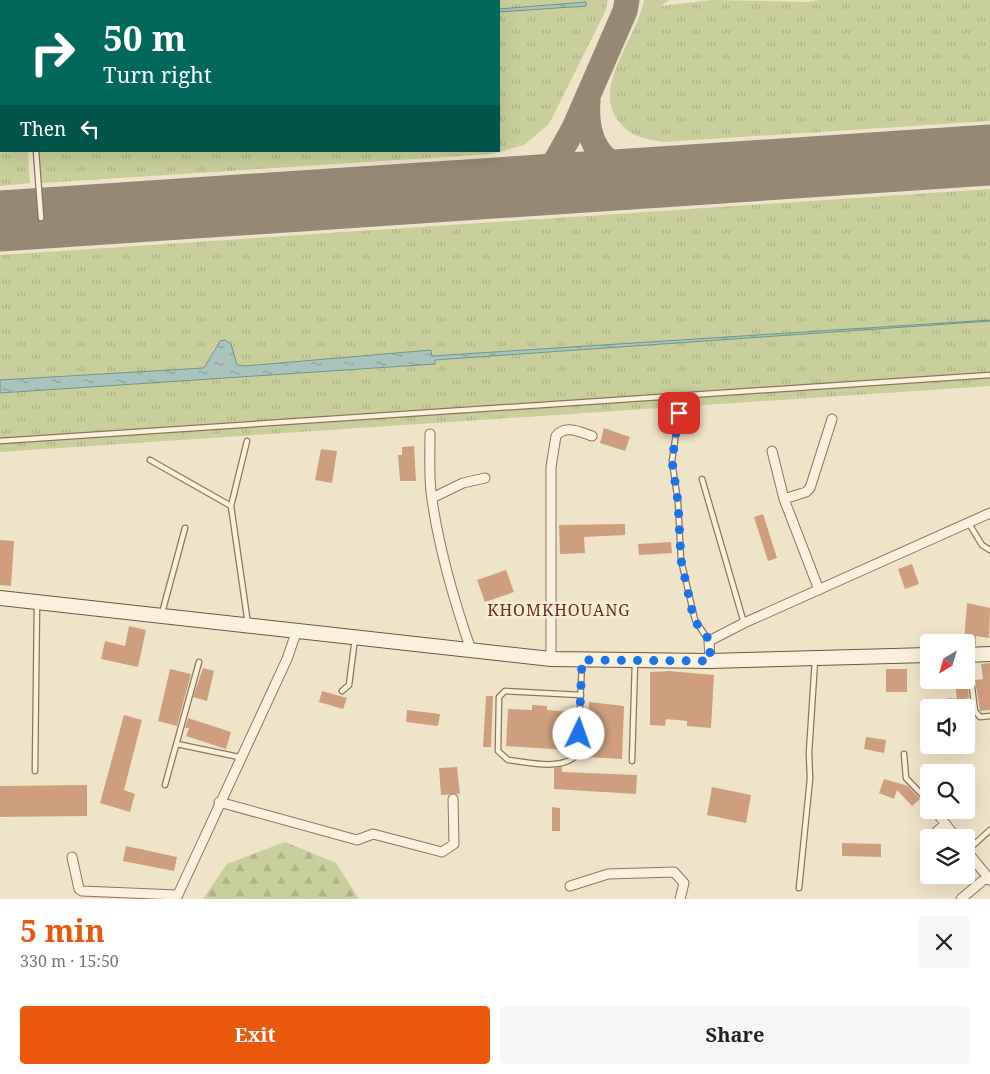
<!DOCTYPE html>
<html lang="en">
<head>
<meta charset="utf-8">
<style>
	body { margin:0; font-family:"Noto Serif",serif; background:#f6f6f6; color:#202124; height:100vh; display:flex; flex-direction:column; font-size:19px; white-space:nowrap }
	* { box-sizing:border-box; margin:0 }
	p { font-size:16px; color:#757577 }
	.icon { flex:none; width:28px; height:28px; fill:none; stroke:currentColor; stroke-width:2; stroke-linecap:round; stroke-linejoin:round }
	.map { position:relative; height:899px; overflow:hidden }
	.panel { display:flex; flex-direction:column; background:#fff; flex:1 }
	.panel>* { flex:none }
	.guide { position:absolute; left:0px; top:0px; width:500px; height:152px; box-shadow:0 5px 20px #0002; background:#00695c; color:#fff; overflow:hidden }
	.needle { width:32px; rotate:217deg }
	.tools { position:absolute; left:920px; top:634px; display:grid; gap:10px }
	.tools a { display:grid; place-items:center; width:55px; height:55px; border-radius:5px; background:#fff; box-shadow:0 5px 20px #0002; font-size:25px }
	.pin { position:absolute; display:grid; place-items:center; width:42px; height:42px; color:#fff; margin:-21px; border-radius:10px; box-shadow:0 2px 8px #0006 }
	.me { position:absolute; width:55px; margin:-28px; rotate:3deg; stroke-linejoin:round; filter:drop-shadow(0 0 4px #0008) }
	.turn { display:flex; align-items:center; gap:18px; height:105px; padding:0 20px; font-size:22px }
	.turn .icon { width:65px; height:65px; stroke-width:2.5 }
	.turn b { display:block; font-size:35px; line-height:42px }
	.then { display:flex; align-items:center; height:48px; padding:0 20px; background:#0003; gap:10px; font-size:19px }
	.round { display:grid; place-items:center; flex:none; width:52px; height:52px; border-radius:5px; background:#f6f6f6 }
	.headline { display:flex; align-items:center; justify-content:space-between; height:85px; padding:0 20px }
	h1 { font-size:30px; font-weight:700; line-height:38px; color:#ea580c }
	.button { display:flex; gap:10px; margin-top:auto; padding:10px 20px }
	.button a { flex:1; height:58px; border-radius:5px; background:#ea580c; color:#fff; font-size:20px; font-weight:700; line-height:58px; text-align:center }
	.button a+a { background:#f6f6f6; color:#202124 }
	.map>svg:first-child { display:block }
	.grass { fill:url(#grass-tufts) }
	.forest { fill:url(#forest-firs) }
	.water { fill:url(#water-ripples); stroke:#6f938a }
	.lines { fill:none; stroke-linecap:round; stroke-linejoin:round }
	.taxiway { stroke:#968974; stroke-width:25 }
	.runway { stroke:#968974; stroke-width:61 }
	.building { fill:#cf9f7d }
	.lane-casing { stroke:#8d765c; stroke-width:7 }
	.street-casing { stroke:#8d765c; stroke-width:11 }
	.secondary-casing { stroke:#6f573f; stroke-width:16 }
	.lane { stroke:#faf1dc; stroke-width:4.5 }
	.street { stroke:#faf1dc; stroke-width:9 }
	.secondary { stroke:#faf1dc; stroke-width:14 }
	.route { stroke:#1a73e8; stroke-width:9; stroke-dasharray:0 16.2 }
	.labels { text-anchor:middle; dominant-baseline:central; stroke-width:5; stroke-linejoin:round; paint-order:stroke }
	.quarter-label { font-size:16px; letter-spacing:1px; fill:#6b2e1e; stroke:#f7eed8 }
</style>
</head>
<body>
<div class="map">
<svg width="990" height="899" viewBox="0 0 990 899">
	<defs>
		<pattern id="grass-tufts" width="24" height="20" patternUnits="userSpaceOnUse" patternTransform="scale(1.25)"><rect width="24" height="20" fill="#c9cf9b"/><path d="M3 7l-1-3M5 7V3M7 7l1-3M15 17l-1-3M17 17v-4M19 17l1-3" fill="none" stroke="#aeb285"/></pattern>
		<pattern id="forest-firs" width="22" height="20" patternUnits="userSpaceOnUse" patternTransform="scale(1.25)"><rect width="22" height="20" fill="#c9cf9b"/><path d="M5 1l3.5 6h-7zM16 11l3.5 6h-7z" fill="#aeb285"/></pattern>
		<pattern id="water-ripples" width="26" height="14" patternUnits="userSpaceOnUse" patternTransform="scale(1.25)"><rect width="26" height="14" fill="#a9c4bc"/><path d="M2 4q2-2 4 0t4 0M15 11q2-2 4 0t4 0" fill="none" stroke="#8ba098"/></pattern>
	</defs>
	<rect width="100%" height="100%" fill="#f0e4c8"/>
	<path class="grass" d="M 28,0 L 608,0 L 605,12 L 549,124 L 524,145 L 492,154 L 42,183 L 38,151 L 499,151 L 499,1 Z
		M 644,0 L 669,0 L 661,6 L 712,0 L 808,2 L 819,0 L 990,0 L 990,121 L 663,142 C 643,139 629,136 617,119 C 593,85 638,36 644,0 Z
		M 0,18 L 1,151 L 28,151 L 30,183 L 0,186 Z
		M 990,189 L 990,320 L 432,356 L 431,350 L 245,366 L 237,365 L 235,357 L 215,347 L 204,368 L 0,380 L 0,255 Z
		M 990,321 L 990,386 L 0,452 L 0,393 L 434,364 L 435,360 Z"/>
	<path class="forest" d="M 285,842 L 336,863 L 359,899 L 203,899 L 227,864 Z"/>
	<path class="water" d="M 222,0 L 307,0 L 201,1 Z
		M 586,2 L 586,6 L 499,12 L 499,9 Z
		M 990,320 L 990,321 L 435,360 L 435,364 L 0,393 L 0,380 L 204,368 L 220,341 L 225,340 L 231,344 L 237,365 L 245,366 L 431,350 L 432,356 Z"/>
	<g class="lines">
		<path class="taxiway" d="M 588,101 C 585,142 600,162 636,178
			M 542,185 L 574,128 L 625,11 L 627,0"/>
		<path class="runway" d="M 0,221 L 990,155"/>
	</g>
	<path class="building" d="M 604,428 L 630,437 L 625,451 L 600,443 Z
		M 414,446 L 416,481 L 400,481 L 398,455 L 402,455 L 402,447 Z
		M 321,449 L 337,451 L 332,483 L 315,480 Z
		M 763,514 L 777,558 L 768,561 L 754,517 Z
		M 625,524 L 625,535 L 584,537 L 585,553 L 560,554 L 559,525 Z
		M 0,540 L 14,541 L 11,586 L 0,585 Z
		M 671,542 L 672,553 L 639,555 L 638,544 Z
		M 912,564 L 919,584 L 905,589 L 898,569 Z
		M 506,570 L 514,592 L 485,602 L 477,580 Z
		M 967,603 L 990,608 L 989,638 L 976,636 L 976,645 L 964,642 Z
		M 129,626 L 146,630 L 138,667 L 101,659 L 105,641 L 125,646 Z
		M 990,663 L 990,710 L 980,711 L 975,680 L 983,679 L 981,664 Z
		M 203,668 L 214,671 L 207,701 L 193,697 Z
		M 170,669 L 191,674 L 177,726 L 158,721 Z
		M 886,669 L 907,669 L 907,692 L 886,692 Z
		M 669,671 L 714,675 L 711,728 L 687,726 L 687,721 L 666,719 L 665,726 L 650,725 L 650,672 Z
		M 967,681 L 969,698 L 964,699 L 964,708 L 947,708 L 948,698 L 957,699 L 955,683 Z
		M 322,691 L 347,698 L 343,709 L 319,702 Z
		M 486,696 L 493,696 L 491,747 L 483,747 Z
		M 589,702 L 624,706 L 622,759 L 586,757 Z
		M 532,705 L 547,706 L 547,710 L 572,712 L 570,750 L 506,746 L 508,709 L 532,710 Z
		M 407,710 L 440,714 L 438,726 L 406,722 Z
		M 124,715 L 142,720 L 124,790 L 135,794 L 130,812 L 100,803 Z
		M 188,718 L 231,732 L 226,749 L 186,736 L 189,728 L 185,728 Z
		M 866,737 L 886,740 L 884,753 L 864,749 Z
		M 457,767 L 460,794 L 441,795 L 439,768 Z
		M 562,767 L 562,772 L 637,775 L 636,794 L 554,789 L 554,768 Z
		M 884,779 L 908,786 L 920,799 L 912,806 L 897,790 L 894,799 L 879,793 Z
		M 87,785 L 87,816 L 0,817 L 0,786 Z
		M 712,787 L 751,795 L 746,823 L 707,815 Z
		M 552,807 L 560,808 L 560,831 L 552,831 Z
		M 842,843 L 881,844 L 881,857 L 842,856 Z
		M 126,846 L 177,857 L 174,871 L 123,861 Z"/>
	<g class="lines">
		<g class="lane-casing">
			<path id="lane" d="M 25,0 L 26,1
				M 36,151 L 41,218
				M 679,413 L 672,461 L 678,502 L 681,560 L 695,620 L 709,641
				M 0,441 L 990,375
				M 150,460 L 231,506 L 247,441
				M 702,479 L 744,623
				M 231,506 L 248,624
				M 968,522 L 982,545 L 990,550
				M 162,613 L 185,528
				M 968,656 L 975,711 L 980,717 L 990,716
				M 342,691 L 349,685 L 355,638
				M 581,695 L 505,691 L 499,697 L 498,751 L 508,760 C 527,762 565,772 578,753 L 582,661
				M 177,744 L 239,757
				M 904,754 L 906,778 L 929,802
				M 632,761 L 635,662
				M 35,771 L 37,603
				M 165,785 L 199,662
				M 967,851 L 990,830
				M 799,888 L 810,779 L 809,753 L 815,660"/>
		</g>
		<g class="street-casing">
			<path id="street" d="M 430,434 C 430,453 429,473 431,492 C 438,547 453,598 471,650
				M 772,451 L 784,499 L 819,590
				M 432,498 L 463,483 L 485,478
				M 784,499 L 806,492 L 810,488 L 832,419
				M 551,659 L 551,467 L 556,436 C 565,424 580,432 592,436
				M 710,661 L 709,641 L 744,623 L 990,513
				M 966,786 L 969,784
				M 219,802 L 357,840 L 373,834 L 442,852 L 454,844 L 453,799
				M 935,810 L 956,838
				M 930,838 L 945,824
				M 966,850 L 990,880
				M 72,857 L 79,889 L 82,891 L 177,895
				M 570,886 L 608,874 L 674,872 L 684,883 L 680,899
				M 176,899 L 287,659 L 297,630
				M 961,899 L 987,877"/>
		</g>
		<g class="secondary-casing">
			<path id="secondary" d="M 0,598 L 551,659 L 710,661 L 929,655
				M 966,655 L 990,654"/>
		</g>
		<use href="#lane" class="lane"/>
		<use href="#street" class="street"/>
		<use href="#secondary" class="secondary"/>
	</g>
	<g class="lines">
		<path class="route" d="M 579,734 L 582,660 L 710,661 L 710,641 L 694,620 L 681,560 L 678,502 L 672,461 L 679,413"/>
	</g>
	<g class="labels">
		<g class="quarter-label">
			<text x="559" y="610">KHOMKHOUANG</text>
		</g>
	</g>
</svg>
<div class="tools">
<a><svg class="needle" viewBox="-14 -14 28 28"><path d="M0-13l5 13h-10z" fill="#e53935"/><path d="M0 13l5-13h-10z" fill="#757577"/></svg></a>
<a><svg class="icon" aria-label="sound" viewBox="0 0 24 24"><path d="M4 9h4l5-4v14l-5-4H4zM17 9q2 3 0 6"/></svg></a>
<a><svg class="icon" aria-label="search" viewBox="0 0 24 24"><circle cx="10" cy="10" r="6"/><path d="M15 15l6 6"/></svg></a>
<a><svg class="icon" aria-label="layers" viewBox="0 0 24 24"><path d="M12 4l9 5-9 5-9-5zM3 14l9 5 9-5"/></svg></a>
</div>
<div class="pin" style="left:679px;top:413px;background:#d93025"><svg class="icon" aria-label="arrive" viewBox="0 0 24 24"><path d="M6 21V4h12l-3 4 3 4H6"/></svg></div>
<svg class="me" style="left:579px;top:734px" viewBox="-20 -20 40 40"><circle r="19" fill="#fff"/><path d="M0-13L10 11 0 6-10 11z" fill="#1a73e8"/></svg>
<div class="guide">
<div class="turn"><svg class="icon" aria-label="right" viewBox="0 0 24 24"><path d="M7 20v-9h11M14 6l5 5-5 5"/></svg><div><b>50 m</b>Turn right</div></div>
<div class="then">Then<svg class="icon" aria-label="left" viewBox="0 0 24 24"><path d="M17 20v-9H6M10 6l-5 5 5 5"/></svg></div>
</div>
</div>
<section class="panel">
<div class="headline"><div><h1>5 min</h1><p>330 m · 15:50</p></div><a class="round"><svg class="icon" aria-label="close" viewBox="0 0 24 24"><path d="M6 6l12 12M18 6L6 18"/></svg></a></div>
<div class="button"><a>Exit</a><a>Share</a></div>
</section>
</body>
</html>
